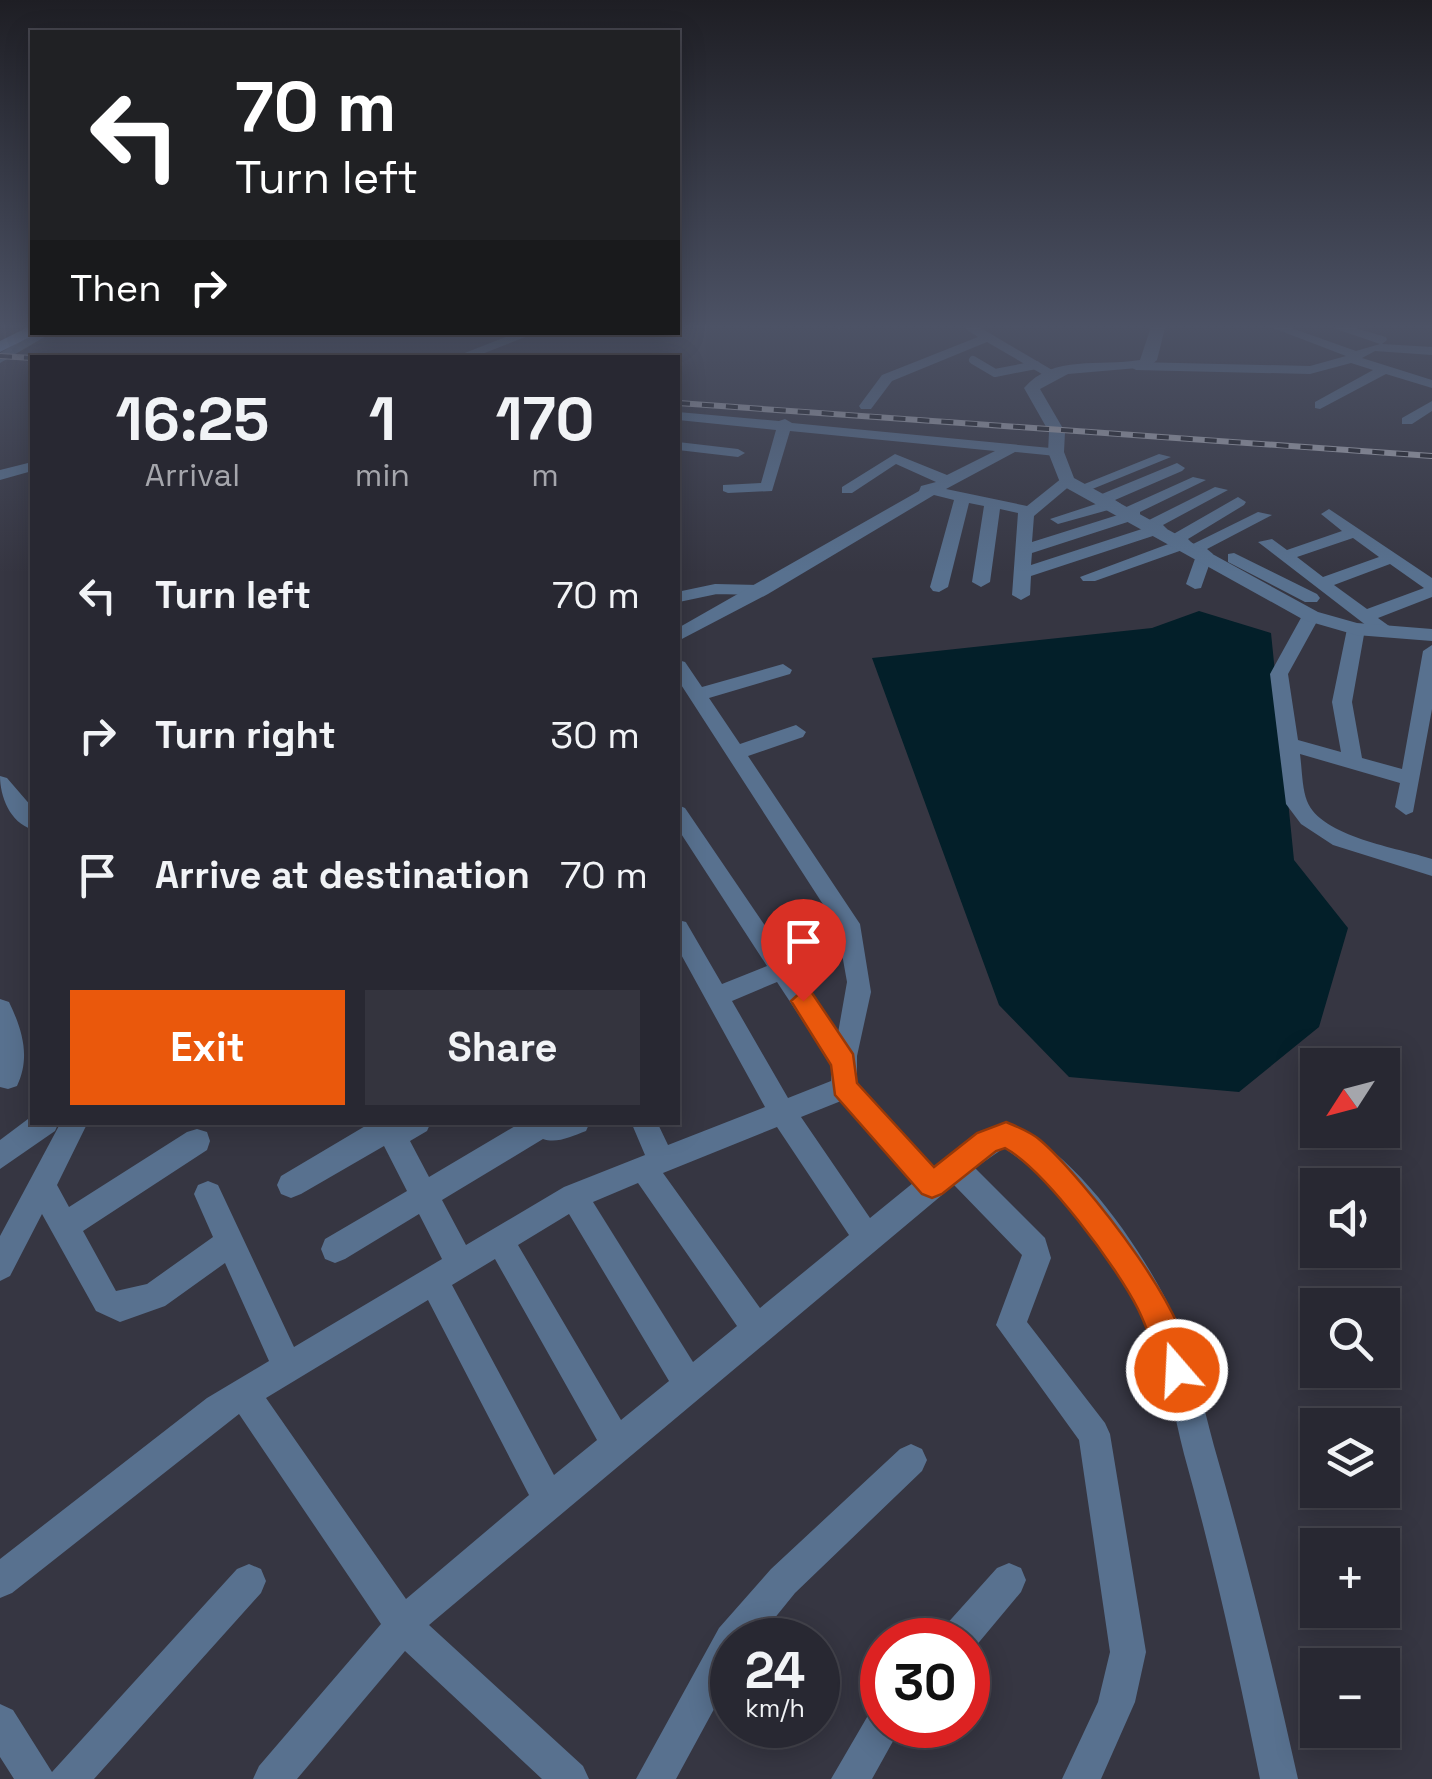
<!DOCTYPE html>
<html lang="en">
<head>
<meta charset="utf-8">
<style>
	body { margin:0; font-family:"Space Grotesk",sans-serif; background:#34343e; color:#f1f3f6; height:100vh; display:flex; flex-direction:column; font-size:38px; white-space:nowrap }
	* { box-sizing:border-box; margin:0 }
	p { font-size:32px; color:#a5a6ac }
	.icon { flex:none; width:55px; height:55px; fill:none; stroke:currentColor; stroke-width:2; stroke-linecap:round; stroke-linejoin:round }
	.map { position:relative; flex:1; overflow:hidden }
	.panel { position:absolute; left:30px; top:355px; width:650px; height:770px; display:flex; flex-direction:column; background:#282832; border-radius:0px; box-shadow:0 5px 25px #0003,0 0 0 2px #44444d }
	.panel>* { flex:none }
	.guide { position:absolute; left:30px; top:30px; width:650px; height:305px; border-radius:0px; box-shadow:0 5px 25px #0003,0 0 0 2px #44444d; background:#202124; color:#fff; overflow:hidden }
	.needle { width:65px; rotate:234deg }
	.buttons { position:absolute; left:1300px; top:1048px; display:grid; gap:20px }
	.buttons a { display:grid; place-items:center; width:100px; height:100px; border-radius:0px; background:#282832; box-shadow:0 5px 25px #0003,0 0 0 2px #44444d; font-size:50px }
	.speed { position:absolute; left:710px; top:1618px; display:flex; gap:20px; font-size:50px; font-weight:700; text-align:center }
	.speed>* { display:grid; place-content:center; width:130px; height:130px; border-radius:50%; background:#282832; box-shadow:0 5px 25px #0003,0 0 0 2px #44444d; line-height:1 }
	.speed small { font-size:25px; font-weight:400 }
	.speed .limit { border:15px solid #d22; background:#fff; color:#111 }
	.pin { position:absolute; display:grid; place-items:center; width:85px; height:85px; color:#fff; margin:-102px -42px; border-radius:50% 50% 50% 0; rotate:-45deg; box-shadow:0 0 10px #0007 }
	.pin .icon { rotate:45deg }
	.me { position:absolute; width:110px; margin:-55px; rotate:341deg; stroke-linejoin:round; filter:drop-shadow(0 0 8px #0008) }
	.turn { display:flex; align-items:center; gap:35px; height:210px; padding:0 40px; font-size:45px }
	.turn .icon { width:130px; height:130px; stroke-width:2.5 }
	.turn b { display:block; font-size:70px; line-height:85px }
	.then { display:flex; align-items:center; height:95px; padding:0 40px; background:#0003; gap:20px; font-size:38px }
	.eta { display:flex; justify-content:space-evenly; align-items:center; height:170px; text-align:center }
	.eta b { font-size:60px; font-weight:700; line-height:70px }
	.primary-button { display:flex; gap:20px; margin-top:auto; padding:20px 40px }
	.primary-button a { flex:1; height:115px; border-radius:0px; background:#ea580c; color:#fff; font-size:40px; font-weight:700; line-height:115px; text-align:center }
	.primary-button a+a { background:#34343e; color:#f1f3f6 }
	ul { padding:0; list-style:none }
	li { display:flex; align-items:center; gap:30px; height:140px; padding:0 40px }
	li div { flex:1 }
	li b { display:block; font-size:38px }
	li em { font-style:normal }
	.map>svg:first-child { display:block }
	.water { fill:#031f29 }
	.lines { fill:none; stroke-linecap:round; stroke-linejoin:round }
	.service-far1 { stroke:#58718f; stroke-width:8 }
	.service { stroke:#58718f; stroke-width:10 }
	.minor { fill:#58718f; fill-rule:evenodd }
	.tertiary { fill:#58718f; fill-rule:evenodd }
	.trunk { fill:#80b3ee; fill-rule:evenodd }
	.rail-casing { stroke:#acadb6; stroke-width:6 }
	.rail { stroke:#1e1e24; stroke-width:4; stroke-dasharray:12; stroke-linecap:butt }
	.route { fill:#ea580c; stroke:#983908; stroke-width:2.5 }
</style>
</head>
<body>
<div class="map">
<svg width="1432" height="1779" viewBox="0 0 1432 1779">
	<rect width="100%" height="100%" fill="#363642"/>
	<path class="water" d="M 1199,611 L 1271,633 L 1294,860 L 1348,928 L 1319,1027 L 1239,1092 L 1069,1077 L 999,1005 L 872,658 L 1152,628 Z"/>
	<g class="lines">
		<path class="service-far1" d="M 973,360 L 995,373 L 1036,365"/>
		<path class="service" d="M 678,597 L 716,589 L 758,590"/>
		<path class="minor" d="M 832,324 L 844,324 L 845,325 L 839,329 Z
			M 959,324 L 974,324 L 1059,374 L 1047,377 L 987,342 L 892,381 L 871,409 L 861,409 L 859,406 L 882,375 L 978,337 Z
			M 1263,324 L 1280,324 L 1356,351 L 1380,344 L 1322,324 L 1341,324 L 1386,337 L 1387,340 L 1382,344 L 1432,347 L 1432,355 L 1375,351 L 1362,358 L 1432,380 L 1432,388 L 1386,374 L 1320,409 L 1315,408 L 1315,402 L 1373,370 L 1351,363 L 1310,374 L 1136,370 L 1129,366 L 1136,362 L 1310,366 L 1346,356 Z
			M 518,332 L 538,332 L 472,358 L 452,358 Z
			M 1432,401 L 1432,411 L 1412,424 L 1402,424 L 1402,418 Z
			M 678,412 L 779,421 L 785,419 L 792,423 L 1061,449 L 1063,452 L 1056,456 L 1015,452 L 946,489 L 1027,506 L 1062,478 L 1072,478 L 1072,484 L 1034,516 L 1032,542 L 1121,514 L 1122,509 L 1193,477 L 1206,480 L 1140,512 L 1140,518 L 1032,553 L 1031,565 L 1145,528 L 1145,522 L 1215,487 L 1228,490 L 1163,525 L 1167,529 L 1165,532 L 1031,576 L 1030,595 L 1021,600 L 1012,595 L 1018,513 L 1000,509 L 990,582 L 981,587 L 972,582 L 984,506 L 969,503 L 948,587 L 939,592 L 933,591 L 930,587 L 954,500 L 934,495 L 768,594 L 678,641 L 678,628 L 919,491 L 921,486 L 936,482 L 896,464 L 852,493 L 842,493 L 842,487 L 895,454 L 947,475 L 995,451 L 790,431 L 772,491 L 728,493 L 723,491 L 723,485 L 761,483 L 776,430 L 678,420 Z
			M 678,442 L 738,449 L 745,453 L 738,457 L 678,450 Z
			M 1159,454 L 1171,457 L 1085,492 L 1072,489 Z
			M 32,462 L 32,471 L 0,480 L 0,470 Z
			M 1177,463 L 1185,468 L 1182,471 L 1115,500 L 1121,504 L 1119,507 L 1058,524 L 1050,519 L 1099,503 L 1095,499 L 1097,496 Z
			M 1238,497 L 1246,502 L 1244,505 L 1188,539 L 1193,544 L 1258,512 L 1272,515 L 1207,549 L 1213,554 L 1201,588 L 1195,589 L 1186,584 L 1197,553 L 1189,553 L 1188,548 L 1095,581 L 1083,581 L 1080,577 L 1171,543 L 1170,536 Z
			M 1329,509 L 1432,578 L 1432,597 L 1378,618 L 1392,628 L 1392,636 L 1380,636 L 1258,542 L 1272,539 L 1287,550 L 1342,531 L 1321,514 ZM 1353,538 L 1379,557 L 1323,577 L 1297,557 ZM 1390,564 L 1424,588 L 1367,609 L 1334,585 Z
			M 1234,553 L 1317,594 L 1320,598 L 1317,602 L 1305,602 L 1228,562 L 1228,554 Z
			M 1311,611 L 1320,616 L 1288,674 L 1298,740 L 1341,752 L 1332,702 L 1347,629 L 1350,625 L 1362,625 L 1365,629 L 1352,702 L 1362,758 L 1402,769 L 1423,651 L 1432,645 L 1432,709 L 1413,812 L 1406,815 L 1395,807 L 1400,783 L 1300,754 C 1302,769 1302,788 1307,801 C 1321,837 1399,848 1432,859 L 1432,876 L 1333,845 L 1301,824 L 1286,804 L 1270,674 L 1302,616 Z
			M 678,660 L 685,662 L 702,687 L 783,664 L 792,670 L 790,674 L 709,698 L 740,744 L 796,725 L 806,732 L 803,737 L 748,756 L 860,924 L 871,992 L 857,1056 L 857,1082 L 934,1167 L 977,1133 L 1007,1123 C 1077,1150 1147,1256 1177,1322 C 1194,1362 1203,1405 1214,1446 C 1246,1556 1273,1667 1298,1779 L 1260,1779 C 1238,1670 1214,1561 1184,1454 C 1174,1415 1168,1374 1152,1337 C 1124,1266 1068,1191 1004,1148 L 975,1168 L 1045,1238 L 1051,1258 L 1027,1322 L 1105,1423 L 1110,1434 L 1146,1652 L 1135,1702 L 1101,1779 L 1062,1779 L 1098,1702 L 1110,1652 L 1079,1440 L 996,1325 L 1022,1255 L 954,1185 L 429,1625 L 583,1766 L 589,1779 L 542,1779 L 405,1651 L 297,1779 L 253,1779 L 259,1766 L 381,1624 L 239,1414 L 12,1593 L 0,1598 L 0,1559 L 207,1398 L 269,1361 L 225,1263 L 165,1306 L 120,1322 L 96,1311 L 42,1214 L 10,1276 L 0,1281 L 0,1236 L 61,1122 L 88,1122 L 57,1185 L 69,1207 L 187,1132 L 197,1129 L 207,1132 L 210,1141 L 207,1150 L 83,1231 L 116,1291 L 147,1284 L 213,1237 L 194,1194 L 198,1185 L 208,1181 L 218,1185 L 294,1347 L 442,1259 L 419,1214 L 345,1259 L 335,1263 L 325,1259 L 321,1249 L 325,1239 L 407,1191 L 384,1146 L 301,1194 L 291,1198 L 281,1194 L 277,1185 L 281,1176 L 372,1122 L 431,1122 L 427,1131 L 410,1141 L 429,1177 L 522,1122 L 590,1122 L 586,1131 C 572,1136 557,1144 543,1139 L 442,1200 L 466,1245 L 564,1187 L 645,1155 L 631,1122 L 657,1122 L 668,1145 L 765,1107 L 678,949 L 678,920 L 686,922 L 722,984 L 767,966 L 678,829 L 678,805 L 685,808 L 838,1033 L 847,982 L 837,926 L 678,680 ZM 777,982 L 831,1064 L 831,1081 L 788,1098 L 732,1001 ZM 841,1101 L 913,1183 L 870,1218 L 801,1117 ZM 777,1127 L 849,1235 L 760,1308 L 663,1173 ZM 638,1183 L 737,1326 L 693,1362 L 593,1202 ZM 569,1214 L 669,1381 L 621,1420 L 518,1245 ZM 495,1259 L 597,1440 L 554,1475 L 452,1285 ZM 428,1300 L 529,1495 L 406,1599 L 266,1398 Z
			M 0,776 L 7,778 L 32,807 L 32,829 C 10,823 0,796 0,776 Z
			M 0,999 L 9,1002 C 22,1029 31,1057 17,1086 L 8,1089 L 0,1087 Z
			M 32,1116 L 32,1122 L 59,1122 L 55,1131 L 0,1169 L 0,1140 Z
			M 911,1444 L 922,1449 L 927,1460 L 922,1471 L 795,1593 L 757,1640 L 732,1640 L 732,1676 L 676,1779 L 636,1779 L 719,1628 L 771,1569 L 900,1449 Z
			M 1009,1563 L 1021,1568 L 1026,1580 L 1021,1592 L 970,1653 L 968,1640 L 939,1640 L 944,1627 L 997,1568 Z
			M 249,1564 L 261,1569 L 266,1581 L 261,1593 L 94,1779 L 14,1779 L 0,1757 L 0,1704 L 13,1710 L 52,1772 L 237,1569 Z
			M 882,1707 L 882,1725 L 902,1725 L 872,1779 L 831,1779 L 870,1712 Z"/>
		<path class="tertiary" d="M 1152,324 L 1166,324 L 1157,360 L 1149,367 L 1068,374 L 1040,389 L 1065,432 L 1064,452 L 1074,478 L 1318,612 L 1357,623 L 1432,629 L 1432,641 L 1356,635 L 1304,620 L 1061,485 L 1048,452 L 1049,432 L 1024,388 C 1053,354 1100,367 1140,360 Z
			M 35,332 L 53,332 L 0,363 L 0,353 Z"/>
		<path class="trunk" d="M 32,325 L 32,332 L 38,333 L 0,352 L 0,341 Z"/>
		<g class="rail-casing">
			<path id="rail" d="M 0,356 L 32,358
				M 678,403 L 1432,456"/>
		</g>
		<use href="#rail" class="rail"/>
	</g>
	<linearGradient id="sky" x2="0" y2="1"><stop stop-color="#1e1e24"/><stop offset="0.57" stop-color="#4c5265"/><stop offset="1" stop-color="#4c5265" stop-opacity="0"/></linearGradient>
	<rect width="1432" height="573" fill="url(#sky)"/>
	<path class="route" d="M 803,990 L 812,993 L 853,1054 L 857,1083 L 934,1167 L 977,1133 L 1006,1122 C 1018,1127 1031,1132 1040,1140 C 1079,1173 1209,1332 1188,1382 L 1177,1386 L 1166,1382 C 1156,1357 1150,1333 1138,1309 C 1117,1267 1045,1170 1005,1148 L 996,1151 L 942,1194 L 932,1198 L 922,1194 L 835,1095 L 831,1065 L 791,1001 Z"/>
</svg>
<div class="buttons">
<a><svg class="needle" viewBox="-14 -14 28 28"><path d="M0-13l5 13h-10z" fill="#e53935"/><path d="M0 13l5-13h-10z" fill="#a5a6ac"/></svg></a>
<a><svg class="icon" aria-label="sound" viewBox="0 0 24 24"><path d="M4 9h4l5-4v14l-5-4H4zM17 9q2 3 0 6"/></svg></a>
<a><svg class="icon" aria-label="search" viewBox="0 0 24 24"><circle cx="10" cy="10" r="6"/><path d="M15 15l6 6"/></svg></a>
<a><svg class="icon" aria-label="layers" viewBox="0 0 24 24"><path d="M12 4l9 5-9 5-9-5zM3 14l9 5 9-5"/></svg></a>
<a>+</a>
<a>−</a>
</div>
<div class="speed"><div>24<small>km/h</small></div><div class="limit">30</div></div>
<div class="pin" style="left:803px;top:1001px;background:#d93025"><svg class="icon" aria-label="arrive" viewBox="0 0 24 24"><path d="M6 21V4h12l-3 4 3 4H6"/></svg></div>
<svg class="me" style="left:1177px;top:1370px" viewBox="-20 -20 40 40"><circle r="17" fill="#ea580c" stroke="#fff" stroke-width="3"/><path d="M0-11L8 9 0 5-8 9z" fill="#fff"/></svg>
<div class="guide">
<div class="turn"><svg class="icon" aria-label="left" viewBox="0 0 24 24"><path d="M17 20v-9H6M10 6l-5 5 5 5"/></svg><div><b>70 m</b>Turn left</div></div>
<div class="then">Then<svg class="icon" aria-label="right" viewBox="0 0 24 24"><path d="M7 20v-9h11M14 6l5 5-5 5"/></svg></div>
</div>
<section class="panel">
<div class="eta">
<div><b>16:25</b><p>Arrival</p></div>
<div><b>1</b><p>min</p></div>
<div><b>170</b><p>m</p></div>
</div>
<ul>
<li><svg class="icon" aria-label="left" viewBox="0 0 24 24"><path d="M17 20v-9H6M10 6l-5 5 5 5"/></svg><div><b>Turn left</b></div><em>70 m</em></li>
<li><svg class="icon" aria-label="right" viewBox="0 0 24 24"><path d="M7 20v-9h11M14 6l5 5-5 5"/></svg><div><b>Turn right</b></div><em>30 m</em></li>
<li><svg class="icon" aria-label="arrive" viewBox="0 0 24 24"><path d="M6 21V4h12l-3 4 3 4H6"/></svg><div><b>Arrive at destination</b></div><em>70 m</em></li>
</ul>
<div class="primary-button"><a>Exit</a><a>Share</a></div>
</section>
</div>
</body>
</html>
